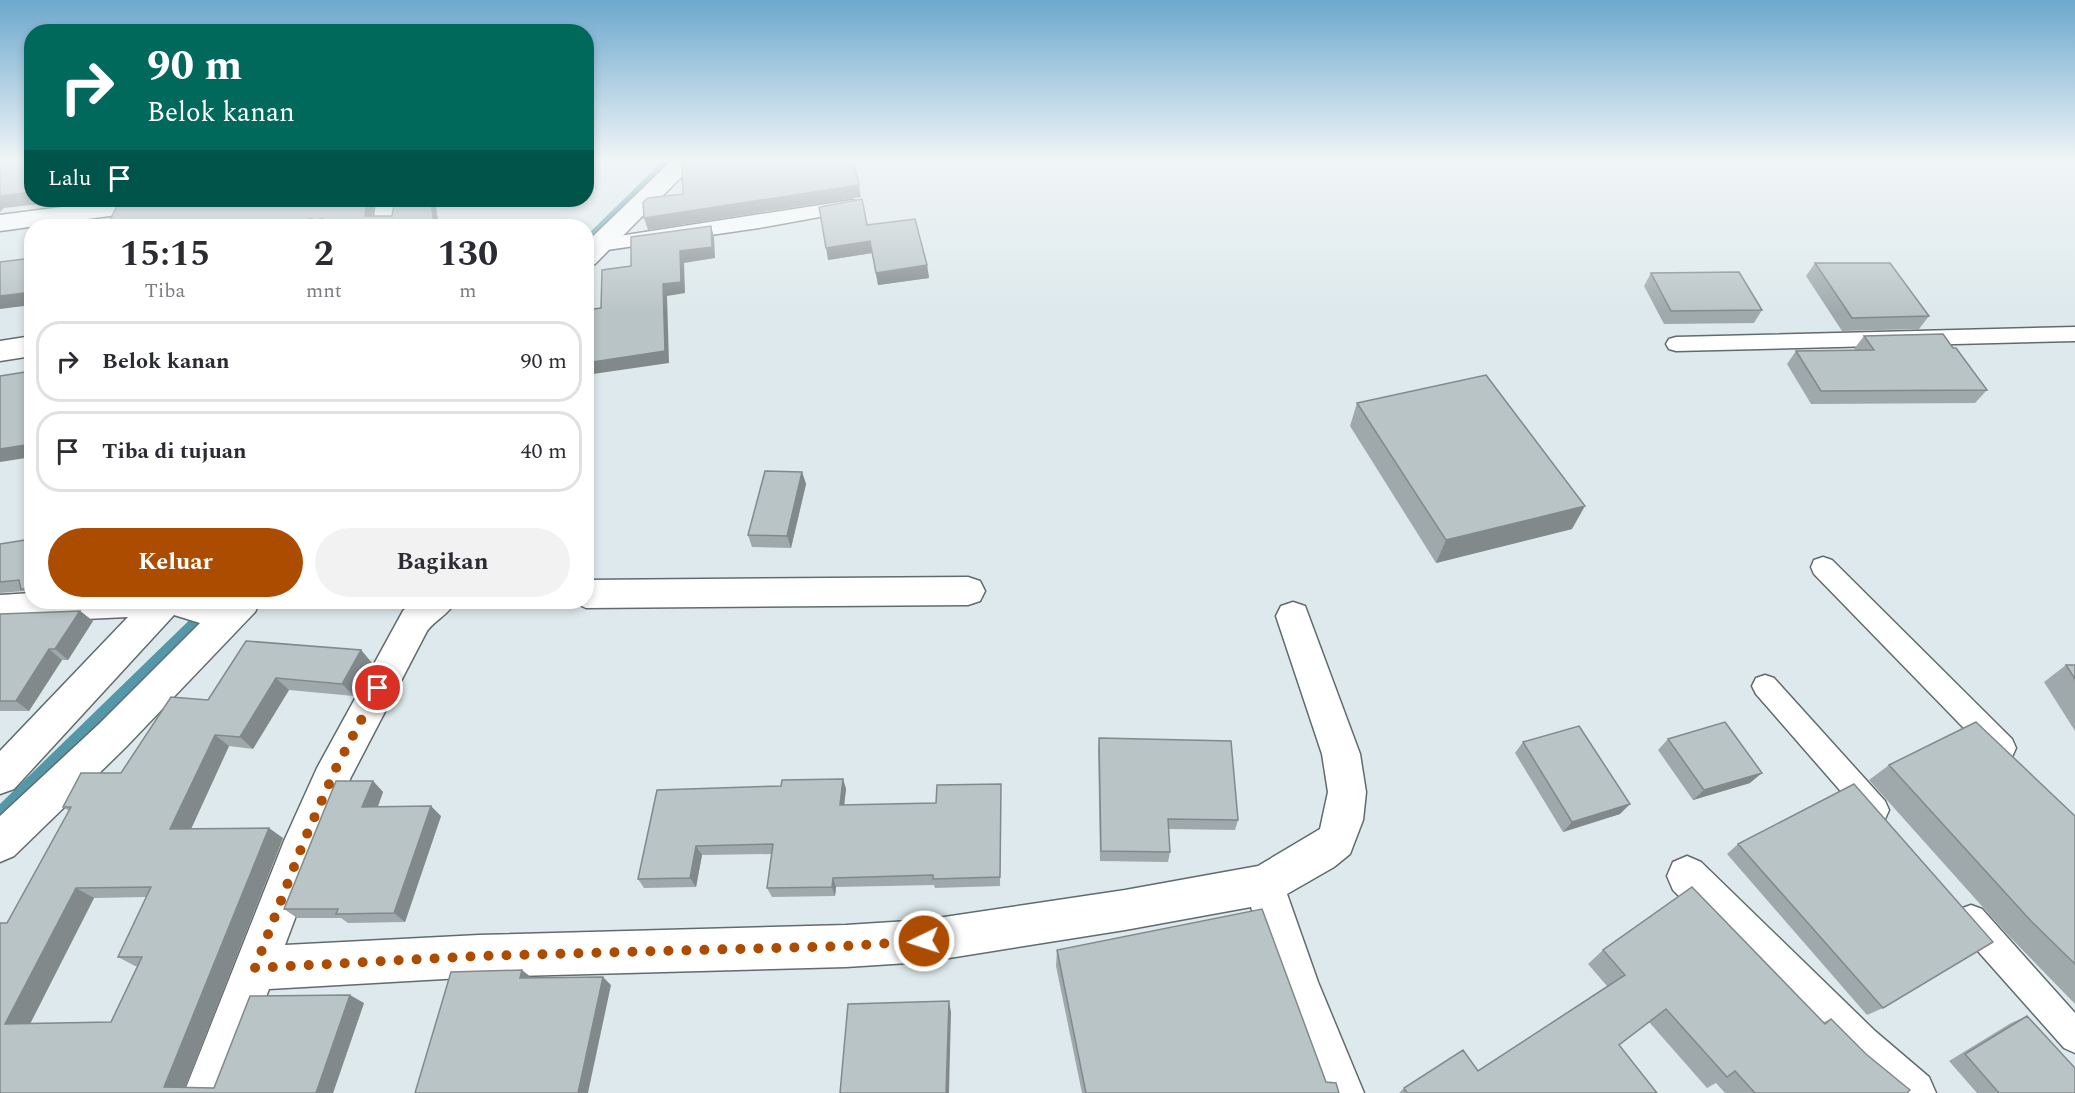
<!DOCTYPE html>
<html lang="id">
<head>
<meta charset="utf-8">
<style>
	body { margin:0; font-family:Spectral,serif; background:#f2f2f3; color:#2b2b33; height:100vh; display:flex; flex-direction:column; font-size:22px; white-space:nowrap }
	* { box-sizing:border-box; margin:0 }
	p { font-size:20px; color:#7c7c81 }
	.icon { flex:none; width:33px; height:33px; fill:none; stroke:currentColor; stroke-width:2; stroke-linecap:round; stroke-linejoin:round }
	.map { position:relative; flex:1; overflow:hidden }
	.drawer { position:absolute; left:24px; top:219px; width:570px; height:390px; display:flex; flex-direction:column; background:#fff; border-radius:24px; box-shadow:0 3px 9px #0003 }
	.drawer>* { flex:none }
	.banner { position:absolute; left:24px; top:24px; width:570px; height:183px; border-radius:24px; box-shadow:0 3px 9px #0003; background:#00695c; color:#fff; overflow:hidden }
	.pin { position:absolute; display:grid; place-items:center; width:51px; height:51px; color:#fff; margin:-26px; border:3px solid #fff; border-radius:50%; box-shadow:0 2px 6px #0007 }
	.me { position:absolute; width:66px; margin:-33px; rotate:266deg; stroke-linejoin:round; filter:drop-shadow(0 0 4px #0008) }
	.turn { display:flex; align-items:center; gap:21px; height:126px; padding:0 24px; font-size:27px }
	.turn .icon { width:78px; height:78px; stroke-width:2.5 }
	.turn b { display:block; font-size:42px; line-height:51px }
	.then { display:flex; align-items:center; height:57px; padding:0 24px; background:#0003; gap:12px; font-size:22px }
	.eta { display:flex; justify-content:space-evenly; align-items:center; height:102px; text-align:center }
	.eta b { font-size:36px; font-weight:700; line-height:42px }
	.button { display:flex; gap:12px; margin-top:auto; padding:12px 24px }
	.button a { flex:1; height:69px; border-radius:36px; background:#ac4c00; color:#fff; font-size:24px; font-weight:700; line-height:69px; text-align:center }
	.button a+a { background:#f2f2f3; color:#2b2b33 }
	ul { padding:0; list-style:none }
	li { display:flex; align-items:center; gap:18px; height:81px; margin:0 12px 9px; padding:0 12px; border:3px solid #e1e1e2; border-radius:24px }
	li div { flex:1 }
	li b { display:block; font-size:22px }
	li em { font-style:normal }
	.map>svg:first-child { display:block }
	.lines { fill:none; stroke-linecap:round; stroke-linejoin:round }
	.stream { fill:#5497a8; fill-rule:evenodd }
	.service-casing { stroke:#616b6e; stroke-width:3 }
	.minor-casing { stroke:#616b6e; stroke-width:3 }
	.service { fill:#fff; fill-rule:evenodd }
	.minor { fill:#fff; fill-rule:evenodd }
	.wall { fill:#9fa9ab; fill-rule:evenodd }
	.shaded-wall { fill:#82898b }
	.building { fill:#b9c4c7; stroke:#82898b; stroke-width:1.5; fill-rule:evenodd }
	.route { stroke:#ac4c00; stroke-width:10; stroke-dasharray:0 18 }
</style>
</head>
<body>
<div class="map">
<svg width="2075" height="1093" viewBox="0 0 2075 1093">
	<rect width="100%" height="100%" fill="#dde9ec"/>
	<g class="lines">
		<path class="stream" d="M 663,161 L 672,161 L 586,245 L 586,236 Z
			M 208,602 L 222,602 L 5,819 L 0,821 L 0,804 Z"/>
		<g class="service-casing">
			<path id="service" d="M 852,200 L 858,202 L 861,206 L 858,210 L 759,228 L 600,251 L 593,249 L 591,245 L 593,241 L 600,239 Z
				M 2075,327 L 2075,341 L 1676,351 L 1669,349 L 1666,344 L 1669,339 L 1676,337 Z
				M 1823,557 L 1832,560 L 2012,739 L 2016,748 L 2012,757 L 2002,760 L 1992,757 L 1814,574 L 1811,567 L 1814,560 Z
				M 1765,675 L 1774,678 L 1885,801 L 1889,810 L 1885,819 L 1875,823 L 1865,819 L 1756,694 L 1752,686 L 1756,678 Z
				M 1971,905 L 1982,909 L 2075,1013 L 2075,1053 L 2064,1048 L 1960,931 L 1956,920 L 1960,909 Z"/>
		</g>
		<g class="minor-casing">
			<path id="minor" d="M 671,161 L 697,161 L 595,264 L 586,266 L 586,243 Z
				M 116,200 L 181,200 L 177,205 L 168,208 L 0,231 L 0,215 Z
				M 376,200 L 401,200 L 397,226 L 373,226 Z
				M 32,336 L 32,356 L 0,361 L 0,341 Z
				M 968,577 L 980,581 L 985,591 L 980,601 L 968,605 L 586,608 L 573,602 L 586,602 L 586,580 Z
				M 32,593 L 32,602 L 260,602 L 255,612 L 125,748 L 14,856 L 0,862 L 0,816 L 99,724 L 200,623 L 174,615 L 14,789 L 0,794 L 0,751 L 128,617 L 0,623 L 0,595 Z
				M 411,602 L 455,602 C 448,615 436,619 427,631 L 351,777 L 324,841 L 285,945 L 479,935 L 846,925 L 924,920 L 1125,890 L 1258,866 L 1320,829 L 1328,792 L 1322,754 L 1276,616 L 1281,606 L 1293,602 L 1305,606 L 1360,754 L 1366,792 L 1363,820 L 1350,854 L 1334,867 L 1287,894 L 1318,982 L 1364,1093 L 1318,1093 L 1276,982 L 1251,907 L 1125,930 L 924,962 L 846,967 L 479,977 L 269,989 L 230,1093 L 184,1093 L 284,841 L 317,768 L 403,611 Z
				M 1687,856 L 1701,862 L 1875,1031 L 1929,1077 L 1936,1093 L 1878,1093 L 1843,1063 L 1673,890 L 1667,876 L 1673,862 Z"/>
		</g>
		<use href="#service" class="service"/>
		<use href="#minor" class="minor"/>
	</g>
	<path class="wall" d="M 867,225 L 927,265 L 929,278 L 878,285 L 872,253 L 828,260 Z
		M 1815,263 L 1929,316 L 1919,329 L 1842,331 L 1806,276 Z
		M 1651,273 L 1762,310 L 1754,323 L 1664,324 L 1644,286 Z
		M 1864,336 L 1953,348 L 1987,390 L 1975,403 L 1811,404 L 1787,364 L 1796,351 L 1855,350 L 1854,349 Z
		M 1357,403 L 1572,529 L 1436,563 L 1350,426 Z
		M 802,472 L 806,484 L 791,548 L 752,547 L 748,535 Z
		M 32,539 L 32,597 L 24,591 L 0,593 L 0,544 Z
		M 80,611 L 93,621 L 68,660 L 62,660 L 29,711 L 0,711 L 0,614 Z
		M 361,650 L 372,663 L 354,696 L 289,690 L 253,749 L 229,746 L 191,829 L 283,838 L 185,1088 L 214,1088 L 364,1003 L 333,1093 L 0,1093 L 7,923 L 69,811 L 63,807 L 121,773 L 208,700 ZM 146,897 L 118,957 L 135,966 L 137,966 L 111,1022 L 30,1023 L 94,898 Z
		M 2066,665 L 2075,665 L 2075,731 L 2044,682 Z
		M 1099,738 L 1238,820 L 1235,830 L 1168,829 L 1170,852 L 1168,862 L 1100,861 L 1098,749 Z
		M 1668,739 L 1750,783 L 1693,800 L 1658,750 Z
		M 1523,742 L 1620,814 L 1563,832 L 1515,753 Z
		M 1889,765 L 2075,816 L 2075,1004 L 2006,933 L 1869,780 Z
		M 843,779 L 846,789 L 844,805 L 936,803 L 1001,794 L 1000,886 L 935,888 L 934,885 L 836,887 L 835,896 L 772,897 L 767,888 L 772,854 L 702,855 L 696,887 L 644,888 L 638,879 L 781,786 Z
		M 373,781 L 383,792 L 377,807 L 441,816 L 405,922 L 348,923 L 341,918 L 297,918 L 284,909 Z
		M 1738,844 L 1883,1008 L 1867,1015 L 1727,854 Z
		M 1057,950 L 1339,1093 L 1082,1093 L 1056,966 Z
		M 1603,950 L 1824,1022 L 1831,1019 L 1866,1054 L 1907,1093 L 1725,1093 L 1716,1083 L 1707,1088 L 1649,1022 L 1619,1045 L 1657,1093 L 1399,1093 L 1404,1088 L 1478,1071 L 1607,986 L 1588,964 Z
		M 2027,1016 L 2075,1093 L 1977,1093 L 1949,1061 L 2011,1023 Z"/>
	<path class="shaded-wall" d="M 859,185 L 861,197 L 648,230 L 644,218 Z
		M 32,192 L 32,200 L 77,200 L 4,208 L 0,212 L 0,196 Z
		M 367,200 L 374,200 L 371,226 L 365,216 Z
		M 431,200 L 435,200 L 439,226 L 434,226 Z
		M 312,219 L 323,219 L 327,226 L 254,226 Z
		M 711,226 L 714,237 L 715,258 L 684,263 L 685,293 L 667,296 L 669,363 L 586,375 L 586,363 L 663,284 L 680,251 Z
		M 870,241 L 872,253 L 828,260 L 826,248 Z
		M 927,265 L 929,278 L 878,285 L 876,273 Z
		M 32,292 L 32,305 L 0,309 L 0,296 Z
		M 32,444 L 32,457 L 0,462 L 0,449 Z
		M 802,472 L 806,484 L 791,548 L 787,536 Z
		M 1585,506 L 1572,529 L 1436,563 L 1446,540 Z
		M 80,611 L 93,621 L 68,660 L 55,649 Z
		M 49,649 L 62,660 L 29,711 L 16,701 Z
		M 361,650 L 372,663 L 354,696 L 342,684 Z
		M 276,678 L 289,690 L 253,749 L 240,737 Z
		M 215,735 L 229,746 L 186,840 L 170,829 Z
		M 1762,773 L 1750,783 L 1693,800 L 1704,790 Z
		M 843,779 L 846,789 L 843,815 L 840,805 Z
		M 373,781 L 383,792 L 374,818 L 362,807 Z
		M 1630,804 L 1620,814 L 1563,832 L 1572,822 Z
		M 431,806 L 441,816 L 405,922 L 394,913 Z
		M 269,828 L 283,838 L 183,1093 L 164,1087 Z
		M 696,846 L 702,855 L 696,887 L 690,878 Z
		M 833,878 L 836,887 L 835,896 L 832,887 Z
		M 76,888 L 94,898 L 26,1032 L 5,1024 Z
		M 522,970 L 532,978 L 529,987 L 520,978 Z
		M 603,977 L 611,985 L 588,1093 L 578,1093 Z
		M 350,995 L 364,1003 L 333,1093 L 316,1093 Z
		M 949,1001 L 951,1012 L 949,1093 L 946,1093 Z"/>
	<path class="building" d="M 0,161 L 32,161 L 32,192 L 0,196 Z
		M 685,161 L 854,161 L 859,185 L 644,218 L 643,202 L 648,198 L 683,194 L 682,164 Z
		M 862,199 L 867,225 L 915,219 L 927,265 L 876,273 L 870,241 L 826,248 L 819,207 Z
		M 150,200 L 367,200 L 365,216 L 392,216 L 395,200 L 431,200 L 434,226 L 321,226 L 323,219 L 311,221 L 312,219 L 254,226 L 107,226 L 118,204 Z
		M 711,226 L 712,247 L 680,251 L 681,282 L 663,284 L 665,351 L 586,363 L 586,310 L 601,308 L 602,270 L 631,266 L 631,237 Z
		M 32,258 L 32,292 L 0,296 L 0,262 Z
		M 1815,263 L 1890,263 L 1929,316 L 1852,318 Z
		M 1739,272 L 1762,310 L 1671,311 L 1651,273 Z
		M 1943,334 L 1953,348 L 1956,348 L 1987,390 L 1821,391 L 1796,351 L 1874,350 L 1864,336 Z
		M 32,371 L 32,444 L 0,449 L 0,376 Z
		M 1486,375 L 1585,506 L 1446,540 L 1357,403 Z
		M 765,471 L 802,472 L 787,536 L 748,535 Z
		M 32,539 L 32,589 L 21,589 L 19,580 L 0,582 L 0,544 Z
		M 80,611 L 55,649 L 49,649 L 16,701 L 0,701 L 0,614 Z
		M 246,641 L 361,650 L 342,684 L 276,678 L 240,737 L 215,735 L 170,829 L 269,828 L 164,1087 L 214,1088 L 250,996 L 350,995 L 316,1093 L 0,1093 L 0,923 L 7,923 L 71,807 L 63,807 L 81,773 L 121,773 L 171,697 L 208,700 ZM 151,887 L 118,957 L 142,957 L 111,1022 L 5,1024 L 76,888 Z
		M 2066,665 L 2075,665 L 2075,679 Z
		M 1725,722 L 1762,773 L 1704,790 L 1668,739 Z
		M 1976,722 L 2075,816 L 2075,964 L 2031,921 L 1889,765 Z
		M 1579,726 L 1630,804 L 1572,822 L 1523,742 Z
		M 1099,738 L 1231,741 L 1238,820 L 1168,819 L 1170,852 L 1101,851 Z
		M 843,779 L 840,805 L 936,803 L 937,785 L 1001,784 L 1000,877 L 933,879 L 933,875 L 833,878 L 832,887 L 767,888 L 773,844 L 696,846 L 690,878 L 638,879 L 657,790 L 781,786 L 782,780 Z
		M 336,781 L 373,781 L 362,807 L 431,806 L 394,913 L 336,914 L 338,909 L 284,909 Z
		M 1854,784 L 1993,942 L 1883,1008 L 1738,844 Z
		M 1692,887 L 1825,1024 L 1831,1019 L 1866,1054 L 1910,1090 L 1907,1093 L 1755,1093 L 1735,1071 L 1727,1077 L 1666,1009 L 1619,1045 L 1657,1093 L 1407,1093 L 1404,1088 L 1463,1050 L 1478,1071 L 1625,975 L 1603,950 Z
		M 1262,909 L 1326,1082 L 1336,1083 L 1339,1093 L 1086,1093 L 1057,950 Z
		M 522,970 L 520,978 L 603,977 L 578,1093 L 415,1093 L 451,972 Z
		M 949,1001 L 946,1093 L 840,1093 L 848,1004 Z
		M 2027,1016 L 2075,1068 L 2075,1093 L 1999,1093 L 1965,1054 Z"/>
	<linearGradient id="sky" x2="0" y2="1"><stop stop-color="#6da8ce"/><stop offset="0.51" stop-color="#f0f5f6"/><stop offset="1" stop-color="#f0f5f6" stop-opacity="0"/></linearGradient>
	<rect width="2075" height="314" fill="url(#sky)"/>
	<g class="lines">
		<path class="route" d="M 378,688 L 336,768 L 304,841 L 255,968 L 479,956 L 846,946 L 924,941"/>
	</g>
</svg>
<div class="pin" style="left:378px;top:688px;background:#d93025"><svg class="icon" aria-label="arrive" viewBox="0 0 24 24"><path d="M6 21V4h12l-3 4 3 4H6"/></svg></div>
<svg class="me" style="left:924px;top:941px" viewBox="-20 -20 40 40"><circle r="17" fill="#ac4c00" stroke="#fff" stroke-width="3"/><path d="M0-11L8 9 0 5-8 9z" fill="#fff"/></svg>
<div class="banner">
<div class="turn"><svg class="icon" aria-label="right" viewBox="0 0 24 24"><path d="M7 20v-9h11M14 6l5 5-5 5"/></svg><div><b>90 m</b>Belok kanan</div></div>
<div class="then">Lalu<svg class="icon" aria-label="arrive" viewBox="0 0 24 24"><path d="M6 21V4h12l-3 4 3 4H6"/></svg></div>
</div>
<section class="drawer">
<div class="eta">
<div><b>15:15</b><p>Tiba</p></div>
<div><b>2</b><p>mnt</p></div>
<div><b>130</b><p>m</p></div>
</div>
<ul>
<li><svg class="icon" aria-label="right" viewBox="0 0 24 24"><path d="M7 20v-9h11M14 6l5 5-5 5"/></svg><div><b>Belok kanan</b></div><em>90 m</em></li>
<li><svg class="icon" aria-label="arrive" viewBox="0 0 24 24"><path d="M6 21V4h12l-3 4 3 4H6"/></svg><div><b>Tiba di tujuan</b></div><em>40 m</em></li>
</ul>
<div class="button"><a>Keluar</a><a>Bagikan</a></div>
</section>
</div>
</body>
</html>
